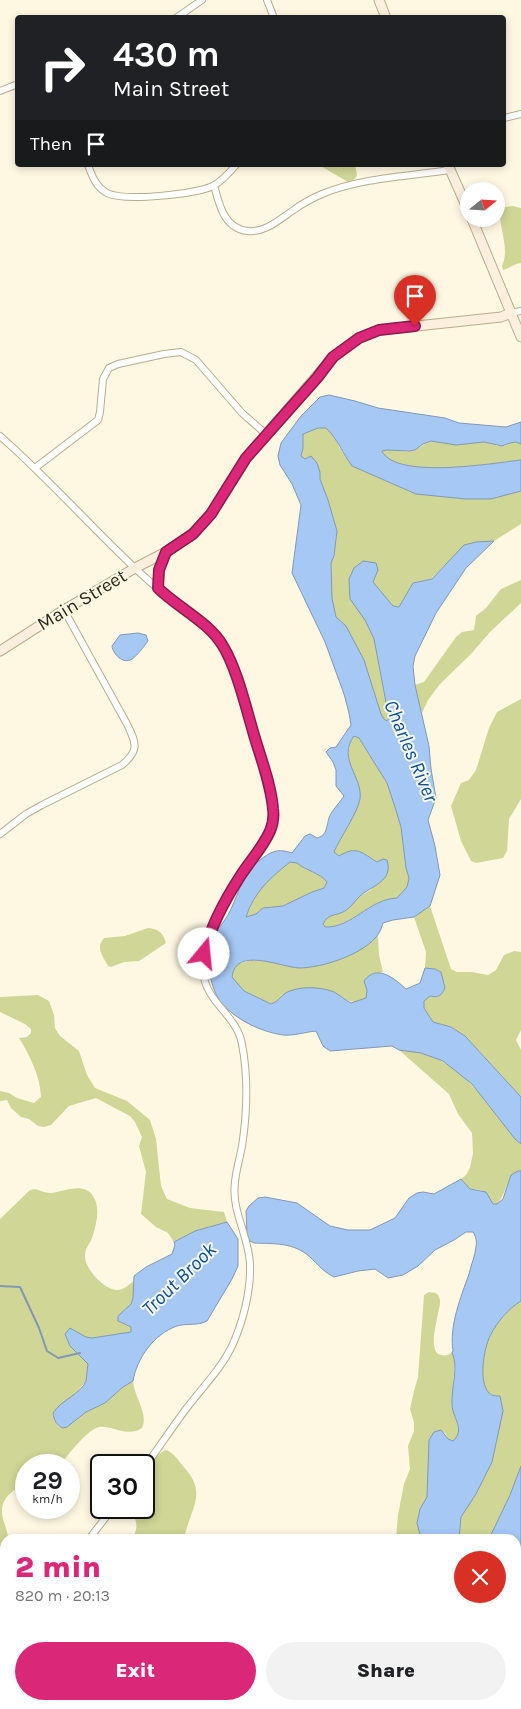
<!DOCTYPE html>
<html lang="en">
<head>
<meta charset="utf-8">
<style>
	body { margin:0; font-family:Karla,sans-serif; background:#f2f2f2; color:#202124; height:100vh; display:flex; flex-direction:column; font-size:19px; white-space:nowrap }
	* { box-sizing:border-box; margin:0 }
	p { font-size:16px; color:#757577 }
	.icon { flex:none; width:28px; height:28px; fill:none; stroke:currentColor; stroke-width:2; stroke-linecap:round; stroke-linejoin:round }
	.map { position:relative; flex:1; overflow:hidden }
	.sheet { position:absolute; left:0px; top:1534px; width:521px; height:176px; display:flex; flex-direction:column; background:#fff; border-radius:15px 15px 0 0; box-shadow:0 2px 8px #0003 }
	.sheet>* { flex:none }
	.banner { position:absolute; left:15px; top:15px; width:491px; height:152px; border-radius:5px; box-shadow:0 2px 8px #0003; background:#202124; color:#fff; overflow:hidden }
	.needle { width:32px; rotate:72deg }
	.tools { position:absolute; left:460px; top:182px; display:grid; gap:10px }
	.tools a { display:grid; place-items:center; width:45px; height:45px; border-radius:50%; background:#fff; box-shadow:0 2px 8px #0003; font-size:25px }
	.speed { position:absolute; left:15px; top:1454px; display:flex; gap:10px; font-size:25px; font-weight:700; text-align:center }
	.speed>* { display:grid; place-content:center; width:65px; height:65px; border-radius:50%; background:#fff; box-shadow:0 2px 8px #0003; line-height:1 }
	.speed small { font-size:12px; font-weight:400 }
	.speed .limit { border:2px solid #111; border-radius:8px; background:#fff; color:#111 }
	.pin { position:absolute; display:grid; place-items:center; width:42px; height:42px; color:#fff; margin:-51px -21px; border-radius:50% 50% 50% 0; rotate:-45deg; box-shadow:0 0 5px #0007 }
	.pin .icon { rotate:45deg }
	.me { position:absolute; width:55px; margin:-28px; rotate:17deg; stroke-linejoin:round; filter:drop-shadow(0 0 4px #0008) }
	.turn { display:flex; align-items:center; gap:18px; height:105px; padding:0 15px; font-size:22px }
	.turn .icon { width:65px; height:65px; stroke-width:2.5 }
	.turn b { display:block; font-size:35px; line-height:42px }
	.then { display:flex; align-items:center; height:48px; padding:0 15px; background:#0003; gap:10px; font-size:19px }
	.round { display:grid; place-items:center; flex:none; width:52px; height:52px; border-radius:26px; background:#f2f2f2 }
	.head { display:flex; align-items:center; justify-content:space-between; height:85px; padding:0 15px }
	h1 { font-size:30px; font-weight:800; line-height:38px; color:#db2777 }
	.primary-button { display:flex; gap:10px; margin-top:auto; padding:10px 15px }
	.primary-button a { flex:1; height:58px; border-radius:30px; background:#db2777; color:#fff; font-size:20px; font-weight:800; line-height:58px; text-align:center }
	.primary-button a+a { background:#f2f2f2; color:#202124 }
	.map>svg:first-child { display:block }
	.green { fill:#d0d696 }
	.water { fill:#a6c8f5; stroke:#8198b4; fill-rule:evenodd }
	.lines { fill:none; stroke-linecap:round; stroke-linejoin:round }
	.stream { stroke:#8198b4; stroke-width:2 }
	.street-casing { stroke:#b7ad8d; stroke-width:8 }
	.secondary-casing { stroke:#b7ad8d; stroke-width:11 }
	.street { stroke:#fff; stroke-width:6 }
	.secondary { stroke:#fdefdd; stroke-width:9 }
	.route-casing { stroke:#8e194d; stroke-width:12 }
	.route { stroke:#db2777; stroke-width:9 }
	.labels { text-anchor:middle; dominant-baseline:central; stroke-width:4; stroke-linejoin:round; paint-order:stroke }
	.street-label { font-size:19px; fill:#2c281b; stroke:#fef8e3 }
	.water-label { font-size:20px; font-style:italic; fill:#0051a6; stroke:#fef8e3 }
</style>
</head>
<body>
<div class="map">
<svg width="521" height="1709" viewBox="0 0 521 1709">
	<rect width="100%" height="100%" fill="#fef8e3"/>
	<path class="green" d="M 319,165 L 355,165 L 357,175 L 355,179 L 348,182 Z
		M 513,206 L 521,208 L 521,263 C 514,264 510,268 503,270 L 502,266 C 510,249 499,229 500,210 L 505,207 Z
		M 318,428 L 326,428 L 333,434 L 339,447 L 352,466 L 416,494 L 491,499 L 521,491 L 521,524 L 494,541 L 476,542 L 444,566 L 431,579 L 413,583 L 399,607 L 393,606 L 373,582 L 376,575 L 376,563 L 365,620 L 374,639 L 389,719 L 387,721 L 384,719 L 381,714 L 364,660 L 346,626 L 336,617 L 332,598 L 331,563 L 334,556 L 337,531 L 328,500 L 320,479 L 320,472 L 301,456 L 303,448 L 303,434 Z
		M 431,441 L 456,445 L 485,442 L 498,446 L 505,446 L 510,443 L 516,442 L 521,444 L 521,460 C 494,463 396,480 382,451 C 391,448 402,453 412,451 C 418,449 424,444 431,441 Z
		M 521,580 L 521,603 L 490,632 L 471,654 L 440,684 L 428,700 L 422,713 L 417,699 L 415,685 L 424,682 L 456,637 L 462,632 L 474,630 L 476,616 L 486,608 L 501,589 Z
		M 521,699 L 521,799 L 509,819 L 507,851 L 503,858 L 476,863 L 471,861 L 461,841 L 451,806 L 461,783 L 469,780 L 476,770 L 489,728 L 497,712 Z
		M 354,736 L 359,738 L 387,783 L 394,804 L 401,827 L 406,868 L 409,878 L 407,887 L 397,898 C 369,899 352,927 325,927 L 323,924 L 325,919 L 330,916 L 344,912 L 360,896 L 371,890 L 377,862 C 362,853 357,845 339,856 L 334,852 L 360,800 L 354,776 L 348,760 L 350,741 Z
		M 290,862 L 297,863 C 306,871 319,872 327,882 L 324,888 L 312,892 L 283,906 L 263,908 L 256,914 L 246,917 C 258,888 266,881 290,862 Z
		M 430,906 L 451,969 L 457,972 L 472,972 L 488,975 L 496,970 L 504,955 L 514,951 L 521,952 L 521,1030 L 516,1040 L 521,1050 L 521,1097 L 465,1036 L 451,1027 L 433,1022 L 424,1008 L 424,1001 L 430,996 L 437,997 L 435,969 L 425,968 L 426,952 L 414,917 Z
		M 148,928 C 158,929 163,932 166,943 L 139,961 L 124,962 L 111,967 L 108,966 C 103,956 95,948 104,938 L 125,936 Z
		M 378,935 L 379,955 L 383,972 L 371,974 L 364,981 L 367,990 L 366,999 C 343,1008 345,992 326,990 C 314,988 295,993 282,995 L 278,1002 L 271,1004 L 244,991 L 232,977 L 233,970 L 237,964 L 245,962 L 251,960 L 273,962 L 368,944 Z
		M 38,995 L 49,1001 L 54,1015 L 55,1028 L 60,1036 L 79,1051 L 87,1075 L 95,1088 L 127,1101 L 150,1120 L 156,1139 L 161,1186 L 167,1199 L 190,1208 L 224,1212 L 227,1222 L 195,1231 L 174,1242 L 168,1233 L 156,1227 L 141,1214 L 146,1172 L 139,1146 L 142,1137 L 135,1122 L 130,1116 L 96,1098 L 69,1106 L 51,1125 L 44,1127 L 38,1126 L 29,1119 L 21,1117 L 11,1108 L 7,1100 L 0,1101 L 0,1091 L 9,1093 L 17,1098 L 34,1103 L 41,1097 C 40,1076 30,1056 19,1038 L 27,1037 L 31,1033 L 31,1029 L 25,1024 L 0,1012 L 0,997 Z
		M 399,1050 C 406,1051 415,1051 422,1053 C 464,1065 490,1106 515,1139 L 521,1144 L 521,1171 C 506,1177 507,1193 497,1204 L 493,1204 L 481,1190 L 470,1189 L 461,1179 L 466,1175 L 470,1168 L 473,1153 L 472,1133 L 458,1114 L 449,1094 Z
		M 35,1189 C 39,1190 46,1193 50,1193 C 63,1192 84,1181 93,1196 C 101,1208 96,1226 92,1238 C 90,1243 85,1249 85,1255 C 84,1268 104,1290 117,1290 C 124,1290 128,1285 134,1281 C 137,1295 132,1305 121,1313 L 121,1323 L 131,1327 L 131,1332 L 92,1338 L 65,1334 L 70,1346 L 88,1364 L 86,1381 L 54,1420 L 58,1426 L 63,1428 L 67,1427 L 86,1412 L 105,1403 L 123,1387 L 133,1381 C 134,1397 149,1414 142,1428 C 126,1439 108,1422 96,1428 C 85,1433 67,1456 60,1465 L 26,1465 L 26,1484 C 15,1488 1,1498 2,1512 C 2,1521 8,1529 8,1539 L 5,1539 L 5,1565 L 0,1568 L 0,1219 L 30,1190 Z
		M 429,1292 L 436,1293 C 439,1296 439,1296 440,1300 C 441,1310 425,1352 441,1355 C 446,1356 449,1355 452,1352 L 455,1358 L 452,1405 L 459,1431 L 457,1438 L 453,1441 L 448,1439 L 445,1433 L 429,1440 L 427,1497 L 420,1509 L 420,1533 L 421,1539 L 396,1539 L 398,1515 L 404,1484 L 410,1469 L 408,1446 L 414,1431 L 414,1422 L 410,1409 L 414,1391 L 418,1377 L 424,1295 Z
		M 521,1301 L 521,1466 L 510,1495 L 489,1539 L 459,1539 L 461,1517 L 476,1494 L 492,1462 L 500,1396 C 496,1396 492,1396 489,1393 C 478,1382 484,1348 490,1336 C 497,1322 508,1309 521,1301 Z
		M 166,1450 C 174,1453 178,1460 183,1466 C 209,1494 190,1508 184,1539 L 132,1539 C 140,1526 136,1519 129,1508 L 144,1508 C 144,1497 142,1485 144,1474 C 145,1466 158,1453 166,1450 Z
		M 516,1566 L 521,1566 L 521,1665 L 516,1676 Z
		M 154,1705 L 203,1705 L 209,1709 L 154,1709 Z
		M 333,1705 L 394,1705 L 390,1709 L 330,1709 Z
		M 462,1705 L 502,1705 L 500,1709 L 460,1709 Z"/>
	<path class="water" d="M 329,395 L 355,401 L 378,408 L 445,418 L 459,423 L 506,427 L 521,422 L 521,444 L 516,442 L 510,443 L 502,446 L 484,442 L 456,445 L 431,441 L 423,444 L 415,450 L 409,451 L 387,450 L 382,451 C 396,480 494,463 521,460 L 521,491 L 491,499 L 466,499 L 416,494 L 352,466 C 343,454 337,438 326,428 L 318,428 L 303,434 L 303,448 L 301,456 L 305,459 L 311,456 L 317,463 L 320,472 L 320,479 L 328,500 L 337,531 L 334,556 L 331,563 L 332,598 L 336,617 L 346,626 L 364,660 L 381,714 L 384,719 L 387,721 L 389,718 L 374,639 L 365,620 L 350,599 L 349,579 L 354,568 L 363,561 L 376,563 L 378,570 L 373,582 L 393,606 L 399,607 L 413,583 L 432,579 L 464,545 L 476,542 L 494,541 L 466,568 L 436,613 L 415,656 L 413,666 L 415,685 L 429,746 L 431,769 L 436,798 L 428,820 L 435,846 L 440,875 L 430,906 L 414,917 L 393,920 L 383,923 C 382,926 381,930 379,933 C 366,954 322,968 299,968 C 281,967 235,946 232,977 L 244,991 L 271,1004 C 280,1001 281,994 290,991 C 302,986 322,987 334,992 C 340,995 345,1000 351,1003 L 366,998 L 367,990 L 364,981 C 377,963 395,979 406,989 L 420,983 L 425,968 L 435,969 L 441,972 L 445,988 C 441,996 439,998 430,996 L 424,1001 L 424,1008 L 433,1022 L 451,1027 L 465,1036 L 521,1097 L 521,1144 L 515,1139 L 472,1084 L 443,1061 L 421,1053 L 399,1050 L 392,1046 L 330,1051 L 323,1046 L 316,1031 C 305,1032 294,1036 283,1035 C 261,1032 237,1020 222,1004 C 215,996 212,983 209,973 C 208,965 206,954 209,946 C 213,932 224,924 230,911 C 241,889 242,872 264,857 C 274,850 280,849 292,853 L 305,836 L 310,834 L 317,838 C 330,835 325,821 332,812 C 336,806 340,802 344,796 L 336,786 L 336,770 L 333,762 L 326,752 L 330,748 L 336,747 L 351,725 L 349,713 L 344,694 L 325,642 L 292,573 L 301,505 L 292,484 L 280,465 L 278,456 L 281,443 L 301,416 L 320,397 ZM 354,736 L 359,738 L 387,783 L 394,804 L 401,827 L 406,868 L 409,878 L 407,887 L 397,898 C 369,899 352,928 325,927 L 323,924 C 328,913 337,916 345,911 C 351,907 355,901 359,897 C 370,886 394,882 387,860 L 383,859 L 377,862 C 362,853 357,845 339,856 L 334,852 C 340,838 358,812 360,799 C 363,777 337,759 354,736 ZM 290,862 L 297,863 C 306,871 319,872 327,882 L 324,888 L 312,892 L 283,906 L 263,908 L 256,914 L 246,917 C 254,892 270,878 290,862 Z
		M 138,633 L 146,635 L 148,641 C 144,646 138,655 132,659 C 123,665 113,654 112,646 L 120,635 Z
		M 518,1171 L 521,1171 L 521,1301 C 508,1309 497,1322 490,1336 C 484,1348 478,1382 489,1393 C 492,1396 496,1396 500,1396 L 503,1411 L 492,1462 L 476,1494 L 461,1517 L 459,1539 L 421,1539 L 417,1523 L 420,1509 L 427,1497 L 429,1440 L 434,1432 L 441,1430 L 448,1439 L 453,1441 C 466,1429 452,1418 452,1404 C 451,1387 459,1369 452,1352 L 453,1351 C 449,1325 461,1297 469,1274 C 471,1265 475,1256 476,1247 C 477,1241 476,1237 473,1232 L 466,1232 L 454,1240 L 435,1250 L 418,1266 L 403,1275 L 388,1278 L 375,1269 L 358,1271 L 334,1277 C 324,1272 318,1265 310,1257 C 293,1242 275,1244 254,1243 L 250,1241 L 247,1235 L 246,1211 L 249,1206 L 258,1198 L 265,1197 L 297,1203 L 330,1226 L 348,1230 L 370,1230 L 395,1218 L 409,1198 L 417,1193 L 423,1192 L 434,1194 L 461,1179 L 470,1189 L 486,1192 L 493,1204 L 497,1204 L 503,1199 L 511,1175 Z
		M 227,1222 L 238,1239 L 238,1266 L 232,1279 L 207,1321 C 198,1326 187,1323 177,1326 C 154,1334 137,1358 133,1381 L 123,1387 L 105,1403 L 86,1412 L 67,1427 L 63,1428 C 56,1425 54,1420 53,1413 C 61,1400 81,1394 86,1381 C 87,1376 87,1369 88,1364 L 70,1346 L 65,1334 L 70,1328 L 86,1337 L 92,1338 L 131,1332 L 131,1327 L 118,1321 L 118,1316 L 131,1304 L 133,1298 L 134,1276 L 146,1267 L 172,1254 L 175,1245 L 174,1242 L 195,1231 Z
		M 521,1466 L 521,1566 L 516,1566 L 516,1539 L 489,1539 L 510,1495 Z
		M 521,1665 L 521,1709 L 500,1709 L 502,1705 L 516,1705 L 516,1676 Z
		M 416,1705 L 462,1705 L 460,1709 L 413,1709 Z"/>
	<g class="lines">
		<path class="stream" d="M 0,1286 L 20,1287 L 39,1328 L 47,1351 L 58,1358 L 80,1353"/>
		<g class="street-casing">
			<path id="street" d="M 267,0 L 274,18
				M 176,18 L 202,0
				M 0,91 L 18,84
				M 504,118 L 521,114
				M 88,165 C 92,176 96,187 107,193 C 125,202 195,194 213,186 C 222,181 230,172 236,165
				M 214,185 C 219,204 224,229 248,231 C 266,233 281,218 295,209 C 303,203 313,198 322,194 C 360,178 409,176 450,170
				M 511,313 L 521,311
				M 0,436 C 48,478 91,527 138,571 C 148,580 159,590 169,599 C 187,613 206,624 220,642 C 234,660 276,797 273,820 C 270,840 254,856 243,872 C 227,895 201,943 203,971 C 205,1002 237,1015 242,1044 C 248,1076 247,1114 242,1146 C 240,1158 236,1170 235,1182 C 231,1211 249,1236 250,1264 C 251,1291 243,1322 232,1346 C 221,1369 201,1389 186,1409 C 171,1429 158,1449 144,1468
				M 35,468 L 98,420 L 100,412 L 103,379 L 109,368 L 118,364 L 164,354 L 181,352 L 196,360 L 242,413 L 267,435
				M 0,834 L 26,814 L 42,805 L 122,765 C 140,750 136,743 127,724 L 64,610
				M 89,1539 L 113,1508
				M 60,1705 L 62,1709"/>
		</g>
		<g class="secondary-casing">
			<path id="secondary" d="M 379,0 L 386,18
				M 448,165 L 469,212
				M 472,219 L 521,337
				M 158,588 L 159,570 L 166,552
				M 0,651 L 64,610 L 135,568 L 166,552 L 193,533 L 211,514 L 246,458 L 333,357 L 359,338 L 379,330 L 501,317 L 511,313"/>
		</g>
		<use href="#street" class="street"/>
		<use href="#secondary" class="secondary"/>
	</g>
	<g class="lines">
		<g class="route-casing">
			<path id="route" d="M 204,954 C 210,928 226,898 241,875 C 250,861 263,847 270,831 C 273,824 274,816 273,809 C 271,784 261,759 254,735 C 246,708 237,669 223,646 C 209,622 177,607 158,588 L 159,570 L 166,552 L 193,534 L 211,514 L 246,458 L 317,378 L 333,357 L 359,338 L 379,330 L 415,326"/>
		</g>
		<use href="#route" class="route"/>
	</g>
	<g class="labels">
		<g class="street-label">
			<text transform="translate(82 600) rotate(-31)">Main Street</text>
		</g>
		<g class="water-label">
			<text transform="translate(411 751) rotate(67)">Charles River</text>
			<text transform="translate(179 1279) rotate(-44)">Trout Brook</text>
		</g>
	</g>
</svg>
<div class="tools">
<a><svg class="needle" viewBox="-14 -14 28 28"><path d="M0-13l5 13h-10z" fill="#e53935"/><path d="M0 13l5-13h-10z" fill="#757577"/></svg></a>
</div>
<div class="speed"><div>29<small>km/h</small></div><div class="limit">30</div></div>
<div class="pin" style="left:415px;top:326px;background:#d93025"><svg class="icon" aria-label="arrive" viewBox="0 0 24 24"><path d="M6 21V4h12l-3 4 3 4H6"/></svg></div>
<svg class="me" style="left:204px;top:954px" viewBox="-20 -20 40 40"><circle r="19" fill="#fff"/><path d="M0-13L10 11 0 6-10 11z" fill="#db2777"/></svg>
<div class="banner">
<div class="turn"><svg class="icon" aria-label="right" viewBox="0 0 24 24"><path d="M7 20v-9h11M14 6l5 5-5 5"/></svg><div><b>430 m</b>Main Street</div></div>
<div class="then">Then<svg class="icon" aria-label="arrive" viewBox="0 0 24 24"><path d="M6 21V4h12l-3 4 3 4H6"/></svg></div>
</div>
<section class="sheet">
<div class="head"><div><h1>2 min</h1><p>820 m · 20:13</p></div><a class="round" style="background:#d93025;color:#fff"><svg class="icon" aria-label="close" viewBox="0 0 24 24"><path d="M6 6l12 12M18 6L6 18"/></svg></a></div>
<div class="primary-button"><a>Exit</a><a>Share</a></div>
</section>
</div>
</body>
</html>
